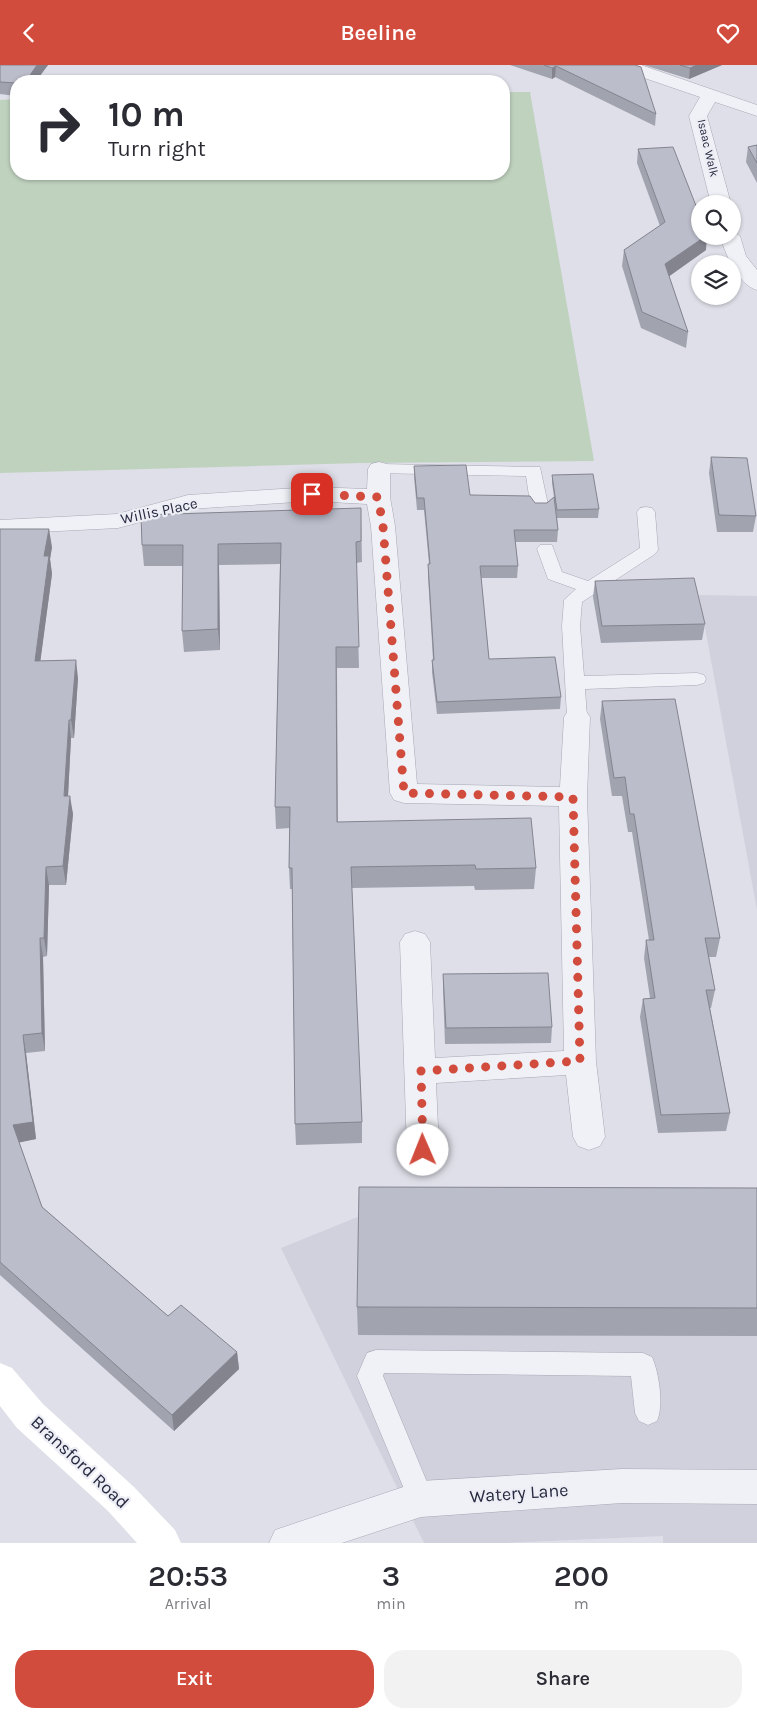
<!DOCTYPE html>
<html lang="en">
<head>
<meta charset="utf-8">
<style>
	body { margin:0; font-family:Karla,sans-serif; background:#f2f2f3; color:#2b2b33; height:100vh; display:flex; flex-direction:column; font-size:19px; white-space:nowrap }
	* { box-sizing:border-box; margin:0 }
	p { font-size:16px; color:#7c7c81 }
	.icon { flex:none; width:28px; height:28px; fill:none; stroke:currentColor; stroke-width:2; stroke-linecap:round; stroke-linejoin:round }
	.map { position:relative; height:1478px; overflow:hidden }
	.panel { display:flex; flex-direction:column; background:#fff; flex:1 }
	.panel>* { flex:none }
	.banner { position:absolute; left:10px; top:10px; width:500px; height:105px; border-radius:20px; box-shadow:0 1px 4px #0004; background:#fff; color:#2b2b33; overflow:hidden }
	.tools { position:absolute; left:691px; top:130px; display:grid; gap:10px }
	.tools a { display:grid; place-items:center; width:50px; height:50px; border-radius:50%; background:#fff; box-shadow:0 1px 4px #0004; font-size:25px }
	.pin { position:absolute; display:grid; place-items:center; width:42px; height:42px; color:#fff; margin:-21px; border-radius:10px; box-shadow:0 2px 8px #0006 }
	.me { position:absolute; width:55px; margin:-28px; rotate:359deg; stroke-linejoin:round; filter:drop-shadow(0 0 4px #0008) }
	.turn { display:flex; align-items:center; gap:18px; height:105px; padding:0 15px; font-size:22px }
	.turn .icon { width:65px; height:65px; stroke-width:2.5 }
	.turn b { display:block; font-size:35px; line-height:42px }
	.eta { display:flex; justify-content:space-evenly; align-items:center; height:85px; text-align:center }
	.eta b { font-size:30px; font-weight:600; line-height:35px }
	.primary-button { display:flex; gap:10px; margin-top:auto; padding:10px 15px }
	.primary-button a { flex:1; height:58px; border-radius:20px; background:#d24c3e; color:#fff; font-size:20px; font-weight:600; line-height:58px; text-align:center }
	.primary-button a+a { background:#f2f2f3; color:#2b2b33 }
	header { display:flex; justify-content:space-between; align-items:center; height:65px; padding:0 15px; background:#d24c3e; color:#fff; font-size:22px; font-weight:600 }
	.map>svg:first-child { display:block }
	.built { fill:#d0d1dd }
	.green { fill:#bfd2be }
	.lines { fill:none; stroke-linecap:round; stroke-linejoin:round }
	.lane-casing { stroke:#a7a8b5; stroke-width:1 }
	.street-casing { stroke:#a7a8b5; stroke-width:1 }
	.lane { fill:#f0f1f6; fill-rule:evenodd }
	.street { fill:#f0f1f6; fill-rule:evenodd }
	.secondary { fill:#fff; fill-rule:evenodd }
	.wall { fill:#a1a3af }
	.shaded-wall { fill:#83848e }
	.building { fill:#bbbdcb; stroke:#83848e }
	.route { stroke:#d24c3e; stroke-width:9; stroke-dasharray:0 16.2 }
	.labels { text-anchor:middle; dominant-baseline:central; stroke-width:4.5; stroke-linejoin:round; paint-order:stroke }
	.far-street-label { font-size:12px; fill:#26293f; stroke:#edeef5 }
	.street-label { font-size:15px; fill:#26293f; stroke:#edeef5 }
	.near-street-label { font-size:18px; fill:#26293f; stroke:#edeef5 }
</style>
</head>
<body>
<header><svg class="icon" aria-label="back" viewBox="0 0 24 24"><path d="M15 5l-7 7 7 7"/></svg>Beeline<svg class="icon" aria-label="heart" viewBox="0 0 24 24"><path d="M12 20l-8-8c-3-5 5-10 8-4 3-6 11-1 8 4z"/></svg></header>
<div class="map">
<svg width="757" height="1478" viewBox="0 0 757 1478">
	<rect width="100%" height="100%" fill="#dedfe8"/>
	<path class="built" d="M 699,530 L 757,531 L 757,845 Z
		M 360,1151 L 757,1153 L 757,1478 L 663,1478 L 663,1471 L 504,1478 L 424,1478 L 281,1183 Z"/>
	<path class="green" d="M 504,27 L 530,27 L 594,396 L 361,398 L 0,408 L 0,35 L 16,34 L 16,109 L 504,109 Z"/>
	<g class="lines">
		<g class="lane-casing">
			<path id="lane" d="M 379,399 L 540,402 L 549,444 L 546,448 L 534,448 L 531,444 L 526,411 L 373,408 L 371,404 L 373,400 Z
				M 646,442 L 652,443 L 655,447 L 658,485 L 655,489 L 582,537 L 580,561 L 584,611 L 697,608 L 704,610 L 706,614 L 704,618 L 697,620 L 585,624 L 587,652 L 584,657 L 577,658 L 570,657 L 567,652 L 562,561 L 564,535 L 576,524 L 548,514 L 537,484 L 540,480 L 552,480 L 562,507 L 588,516 L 640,483 L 637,447 L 640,443 Z
				M 376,1285 L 643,1288 L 652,1292 C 659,1308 664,1340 657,1356 L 648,1360 L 639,1356 L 635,1348 L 631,1311 L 384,1308 L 383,1311 L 434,1434 L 430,1443 L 421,1447 L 412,1443 L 357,1311 L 367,1288 Z"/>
		</g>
		<g class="street-casing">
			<path id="street" d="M 615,0 L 641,0 L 757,40 L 757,51 L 715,37 L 707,51 L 731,139 L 711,139 L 689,51 L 700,32 L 618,4 Z
				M 732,166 L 740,171 L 746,191 L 757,205 L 757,225 C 738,220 725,188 720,171 L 732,171 Z
				M 379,397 L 387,399 L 390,404 L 390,432 L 395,461 L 417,719 L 560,722 L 564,652 L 568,646 L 577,643 L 586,646 L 590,652 L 587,732 L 596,997 L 605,1072 L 600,1081 L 589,1085 L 578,1081 L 573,1072 L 566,1010 L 436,1018 L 439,1085 L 434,1094 L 423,1098 L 412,1094 L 407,1085 L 400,877 L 405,869 L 415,866 L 425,869 L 430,877 L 435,993 L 564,986 L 559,741 L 404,738 L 394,735 L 390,728 L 371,461 L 367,439 L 312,436 L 189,444 L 118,463 L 0,469 L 0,455 L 117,449 L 188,430 L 312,422 L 367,424 L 368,404 L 371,399 Z
				M 622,1404 L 757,1405 L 757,1439 L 622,1438 L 421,1452 L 342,1478 L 269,1478 L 275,1465 L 421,1416 Z"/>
		</g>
		<use href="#lane" class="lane"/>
		<use href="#street" class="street"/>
		<path class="secondary" d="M 0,1298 L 12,1303 L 43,1339 L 134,1422 L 175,1465 L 181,1478 L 137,1478 L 108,1446 L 17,1363 L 0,1341 Z"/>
	</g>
	<path class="wall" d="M 0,0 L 48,0 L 36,16 L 16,16 L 16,31 L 0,29 Z
		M 510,0 L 635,0 L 656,49 L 655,61 L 555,12 L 552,14 Z
		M 644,0 L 722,0 L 689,14 Z
		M 757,80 L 757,118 L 746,97 L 748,82 Z
		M 638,84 L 706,185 L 669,211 L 688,267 L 686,283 L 641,263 L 622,201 L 624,185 L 660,161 L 637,98 Z
		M 711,392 L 756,451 L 753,467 L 717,467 L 709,408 Z
		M 414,401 L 470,430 L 535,438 L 547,438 L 554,432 L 552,418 L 552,410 L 599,444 L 598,453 L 557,453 L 558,465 L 557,477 L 515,477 L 518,501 L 517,513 L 481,513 L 489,594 L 561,632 L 560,644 L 437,649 L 432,607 L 432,595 L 433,595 L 428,511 L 429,499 L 424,445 L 417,445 L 414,412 Z
		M 361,443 L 362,497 L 356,498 L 359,603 L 337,603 L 338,757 L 536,803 L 534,824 L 475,825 L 474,821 L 352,823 L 362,1057 L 362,1078 L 296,1080 L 295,1059 L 292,824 L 290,824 L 289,803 L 290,763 L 276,764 L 275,742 L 280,499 L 219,500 L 220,585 L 184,587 L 182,566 L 183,501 L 144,501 L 142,480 Z
		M 0,464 L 52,482 L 50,494 L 52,509 L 40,596 L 78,613 L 74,673 L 71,673 L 68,731 L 73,749 L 66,820 L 49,820 L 47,891 L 43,892 L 45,986 L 26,988 L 36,1074 L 19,1077 L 42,1142 L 168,1251 L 237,1287 L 239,1304 L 174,1366 L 0,1210 Z
		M 595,516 L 705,559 L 702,575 L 601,578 L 593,532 Z
		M 602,636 L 720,873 L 716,892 L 709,892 L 715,925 L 711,943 L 710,943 L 730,1048 L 726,1066 L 658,1068 L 640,952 L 643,934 L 650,933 L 644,893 L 646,875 L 649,875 L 632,767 L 628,767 L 622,731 L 612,731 L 600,654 Z
		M 443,909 L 552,962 L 551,978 L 445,979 L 443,925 Z
		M 757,1123 L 757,1271 L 358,1270 L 357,1242 Z"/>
	<path class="shaded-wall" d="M 37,0 L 48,0 L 36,16 L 26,16 Z
		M 697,0 L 722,0 L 689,14 L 690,3 Z
		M 556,1 L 555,12 L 552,14 L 552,3 Z
		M 706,171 L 707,171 L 706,185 L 664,215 L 665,199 Z
		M 49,464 L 52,482 L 50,494 L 52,509 L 38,614 L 35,596 L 44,491 Z
		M 218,479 L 219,500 L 220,585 L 218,564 Z
		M 76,595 L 78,613 L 74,673 L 71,655 Z
		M 69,655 L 71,673 L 67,750 L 64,731 Z
		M 70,731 L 73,749 L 66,820 L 63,801 Z
		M 46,802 L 49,820 L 47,891 L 44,873 Z
		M 40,873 L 43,892 L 45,986 L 42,968 Z
		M 23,970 L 26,988 L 36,1074 L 17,1078 L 13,1060 Z
		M 237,1287 L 239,1304 L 174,1366 L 172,1350 Z"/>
	<path class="building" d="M 0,0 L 37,0 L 26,16 L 16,16 L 16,18 L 0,17 Z
		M 544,0 L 635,0 L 641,2 L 656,49 L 556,1 L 552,3 Z
		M 680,0 L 697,0 L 690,3 Z
		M 757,80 L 757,98 L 748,82 Z
		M 673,82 L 700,151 L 700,171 L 706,171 L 665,199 L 688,267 L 642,247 L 624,185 L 665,157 L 638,84 Z
		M 711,392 L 747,393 L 756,451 L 719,450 Z
		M 466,400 L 470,430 L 530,431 L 535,438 L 547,438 L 554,432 L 558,465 L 514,465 L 518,501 L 480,501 L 489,594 L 555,592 L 561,632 L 437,637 L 432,595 L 434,595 L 428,499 L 430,499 L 424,433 L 417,433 L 414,401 Z
		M 593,409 L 599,444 L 557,445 L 552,410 Z
		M 361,443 L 361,476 L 356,477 L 359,582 L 336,582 L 337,757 L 531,753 L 536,803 L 476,804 L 475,800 L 351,802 L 362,1057 L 295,1059 L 292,803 L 289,803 L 290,742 L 275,742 L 281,478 L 218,479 L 218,564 L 182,566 L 183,480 L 142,480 L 141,450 Z
		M 0,464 L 49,464 L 44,491 L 49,491 L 35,596 L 76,595 L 71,655 L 69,655 L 64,731 L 70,731 L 63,801 L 46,802 L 44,873 L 40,873 L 42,968 L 23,970 L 33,1057 L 13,1060 L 42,1142 L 168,1251 L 181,1240 L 237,1287 L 172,1350 L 0,1197 Z
		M 694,513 L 705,559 L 602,561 L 595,516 Z
		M 675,634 L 720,873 L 705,873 L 715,925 L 706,925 L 730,1048 L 661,1050 L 643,934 L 655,933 L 646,875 L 654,875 L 634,749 L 630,749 L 625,712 L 614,713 L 602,636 Z
		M 548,908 L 552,962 L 446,963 L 443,909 Z
		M 359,1122 L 757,1123 L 757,1243 L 357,1242 Z"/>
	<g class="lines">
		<path class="route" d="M 312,429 L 378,432 L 383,461 L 404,728 L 573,732 L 580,996 L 421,1006 L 423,1085"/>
	</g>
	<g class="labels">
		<g class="far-street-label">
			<text transform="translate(708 83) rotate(77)">Isaac Walk</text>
		</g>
		<g class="street-label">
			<text transform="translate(159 446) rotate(-12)">Willis Place</text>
		</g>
		<g class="near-street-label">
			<text transform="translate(80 1397) rotate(43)">Bransford Road</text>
			<text transform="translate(519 1428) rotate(-4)">Watery Lane</text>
		</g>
	</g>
</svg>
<div class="tools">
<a><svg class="icon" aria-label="search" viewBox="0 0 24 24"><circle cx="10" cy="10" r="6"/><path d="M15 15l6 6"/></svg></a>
<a><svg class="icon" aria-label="layers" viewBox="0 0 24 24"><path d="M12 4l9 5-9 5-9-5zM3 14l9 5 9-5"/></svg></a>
</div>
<div class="pin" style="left:312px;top:429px;background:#d93025"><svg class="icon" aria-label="arrive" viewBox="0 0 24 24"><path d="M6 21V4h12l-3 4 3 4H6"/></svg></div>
<svg class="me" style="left:423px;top:1085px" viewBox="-20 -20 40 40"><circle r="19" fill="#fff"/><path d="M0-13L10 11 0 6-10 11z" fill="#d24c3e"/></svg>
<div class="banner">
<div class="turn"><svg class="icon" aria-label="right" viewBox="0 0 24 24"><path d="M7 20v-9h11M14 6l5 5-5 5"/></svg><div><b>10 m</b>Turn right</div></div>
</div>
</div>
<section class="panel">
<div class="eta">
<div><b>20:53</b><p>Arrival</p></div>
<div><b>3</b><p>min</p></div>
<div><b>200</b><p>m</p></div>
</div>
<div class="primary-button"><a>Exit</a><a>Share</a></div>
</section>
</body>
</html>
